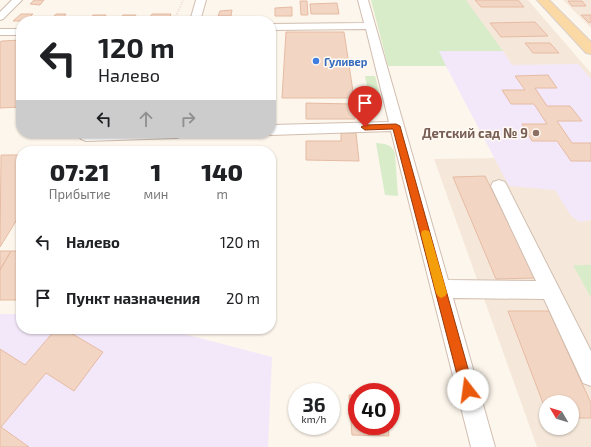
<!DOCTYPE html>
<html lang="ru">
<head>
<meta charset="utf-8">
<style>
	body { margin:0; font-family:"Exo 2",sans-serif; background:#f2f2f2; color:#202124; height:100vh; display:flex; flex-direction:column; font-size:15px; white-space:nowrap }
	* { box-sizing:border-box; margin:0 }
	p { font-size:13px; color:#757577 }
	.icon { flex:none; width:22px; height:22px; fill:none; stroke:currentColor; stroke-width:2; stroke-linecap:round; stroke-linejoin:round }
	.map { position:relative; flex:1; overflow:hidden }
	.side { position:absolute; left:16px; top:146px; width:260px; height:188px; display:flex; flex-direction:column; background:#fff; border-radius:16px; box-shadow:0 1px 3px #0004 }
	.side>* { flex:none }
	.top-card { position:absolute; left:16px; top:16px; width:260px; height:122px; border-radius:16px; box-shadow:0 1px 3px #0004; background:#fff; color:#202124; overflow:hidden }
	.needle { width:26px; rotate:308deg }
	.tools { position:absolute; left:539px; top:395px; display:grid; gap:8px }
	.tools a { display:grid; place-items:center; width:40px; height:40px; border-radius:50%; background:#fff; box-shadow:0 1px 3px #0004; font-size:20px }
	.speed { position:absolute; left:288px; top:383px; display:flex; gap:8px; font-size:20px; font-weight:700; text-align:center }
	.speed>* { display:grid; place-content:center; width:52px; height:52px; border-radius:50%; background:#fff; box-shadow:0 1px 3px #0004; line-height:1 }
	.speed small { font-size:10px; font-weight:400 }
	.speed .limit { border:6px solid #d22; background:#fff; color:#111 }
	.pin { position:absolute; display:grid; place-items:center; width:34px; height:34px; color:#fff; margin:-41px -17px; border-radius:50% 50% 50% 0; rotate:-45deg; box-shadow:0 0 4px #0007 }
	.pin .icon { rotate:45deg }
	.me { position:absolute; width:44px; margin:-22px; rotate:345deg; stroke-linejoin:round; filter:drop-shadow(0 0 3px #0008) }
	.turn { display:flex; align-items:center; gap:14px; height:84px; padding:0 16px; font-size:18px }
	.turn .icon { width:52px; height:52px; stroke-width:2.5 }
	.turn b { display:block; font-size:28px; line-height:34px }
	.lanes { display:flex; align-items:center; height:38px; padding:0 16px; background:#0003; justify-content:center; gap:20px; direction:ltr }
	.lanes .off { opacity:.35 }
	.eta { display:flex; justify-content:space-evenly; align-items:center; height:68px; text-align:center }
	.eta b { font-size:24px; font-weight:800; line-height:28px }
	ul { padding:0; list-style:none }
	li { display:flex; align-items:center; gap:12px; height:56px; padding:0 16px }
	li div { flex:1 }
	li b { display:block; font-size:15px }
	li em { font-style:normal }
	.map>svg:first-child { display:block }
	.residential { fill:#f5e8da; fill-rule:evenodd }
	.education { fill:#f3e8fa }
	.green { fill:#d8ecc9 }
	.building { fill:#f3d5c3; stroke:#e6bba3 }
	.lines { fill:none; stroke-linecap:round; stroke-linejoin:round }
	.minor-casing { stroke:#d1beb0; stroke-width:2 }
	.major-casing { stroke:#dad1cd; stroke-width:2 }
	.path { stroke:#d9b8a5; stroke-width:1.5; stroke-dasharray:0.5 2; stroke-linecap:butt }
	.minor { fill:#fff; fill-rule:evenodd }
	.major { fill:#fbd9a5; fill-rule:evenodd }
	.route { fill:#ea580c; stroke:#983908 }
	.slow { fill:#f59e0b }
	.shop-dot { fill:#3f7fe0; stroke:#fffaf3; stroke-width:1.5 }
	.education-dot { fill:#8d6e63; stroke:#fffaf3; stroke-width:1.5 }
	.labels { text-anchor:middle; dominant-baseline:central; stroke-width:3; stroke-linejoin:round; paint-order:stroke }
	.far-shop-label { font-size:11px; font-weight:bold; fill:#366cbe; stroke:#fffaf3; text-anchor:start }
	.education-label { font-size:13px; font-weight:bold; fill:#785e54; stroke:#fffaf3; text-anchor:end }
</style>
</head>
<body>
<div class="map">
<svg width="591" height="447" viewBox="0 0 591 447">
	<rect width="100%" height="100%" fill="#fdf6ec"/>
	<path class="residential" d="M 422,0 L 528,0 L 591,73 L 591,447 L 537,447 L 434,159 L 498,158 ZM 546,402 L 572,402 L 572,428 L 546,428 Z
		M 563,0 L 591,0 L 591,28 Z"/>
	<path class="education" d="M 438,51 L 503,51 L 512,65 L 578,64 L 591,79 L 591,220 L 580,222 L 571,216 L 555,190 L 509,186 Z
		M 0,314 L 21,314 L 21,329 L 165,329 L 272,357 L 268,447 L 0,447 Z"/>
	<path class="green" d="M 371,0 L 466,0 L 503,51 L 439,51 L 446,66 L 388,66 Z
		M 365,76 L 375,76 L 380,95 L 369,95 Z
		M 376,143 C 386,144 391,144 395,153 L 398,196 L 385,195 Z
		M 573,265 L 591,265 L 591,298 Z"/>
	<path class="building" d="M 34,0 L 44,0 L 40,5 L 30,4 Z
		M 475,0 L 518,0 L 524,7 L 481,7 Z
		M 300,1 L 307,1 L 308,15 L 301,15 Z
		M 568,1 L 582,1 L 586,6 L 572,6 Z
		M 337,3 L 339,14 L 311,14 L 310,4 Z
		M 292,7 L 292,16 L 275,16 L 275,8 Z
		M 232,10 L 231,16 L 218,16 L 220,11 Z
		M 21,14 L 33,14 L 26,21 L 13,21 Z
		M 56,14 L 66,14 L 61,20 L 50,20 Z
		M 152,14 L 171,14 L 169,19 L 149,19 Z
		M 93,15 L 106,15 L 102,21 L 89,21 Z
		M 123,15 L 136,15 L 133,20 L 119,20 Z
		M 581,15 L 591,15 L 591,22 L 589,23 Z
		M 535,22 L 548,36 L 501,37 L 490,23 Z
		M 286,32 L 344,32 L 354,98 L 282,98 Z
		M 21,40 L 21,107 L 0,108 L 0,42 L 2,41 Z
		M 525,43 L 550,43 L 559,53 L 533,53 Z
		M 548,75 L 557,88 L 535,88 L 547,106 L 570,106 L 582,121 L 557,121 L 572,143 L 591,143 L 591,161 L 571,161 L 557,141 L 532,141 L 522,124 L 547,124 L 534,104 L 511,104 L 502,90 L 525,90 L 515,76 Z
		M 306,103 L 353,104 L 355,119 L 306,119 Z
		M 341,133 L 356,133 L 359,161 L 306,160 L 306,141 L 341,141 Z
		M 1,155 L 21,155 L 21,213 L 0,247 Z
		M 485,176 L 494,194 L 535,278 L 496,279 L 453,177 Z
		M 0,251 L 11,251 L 0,270 Z
		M 11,251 L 21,251 L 21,300 L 0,300 L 0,270 Z
		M 508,311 L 549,311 L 591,403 L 591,418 L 572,418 L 572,402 L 546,402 L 546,411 Z
		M 56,329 L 64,329 L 103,352 L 74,391 L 46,373 L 1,427 L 29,447 L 0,447 L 0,349 L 25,365 Z
		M 349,395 L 357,395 L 357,426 L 388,426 L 389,436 L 352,435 Z"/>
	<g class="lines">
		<g class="minor-casing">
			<path id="minor" d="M 12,0 L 22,0 L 3,19 L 0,20 L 0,12 Z
				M 196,0 L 206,0 L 200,21 L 190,21 Z
				M 358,0 L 368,0 L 448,280 L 536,281 L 491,186 L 493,182 L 499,180 L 505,182 L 591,351 L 591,386 L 583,383 L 544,299 L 453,298 L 495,447 L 471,447 L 391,131 L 271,135 L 266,133 L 271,133 L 271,125 L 389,122 L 366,29 L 271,30 L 271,24 L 364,23 Z
				M 0,29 L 21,29 L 21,35 L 0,35 Z
				M 81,133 L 184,133 L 182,136 L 177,138 L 86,141 L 81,139 L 79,136 Z"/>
		</g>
		<g class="major-casing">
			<path id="major" d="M 537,0 L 549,0 L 591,42 L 591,54 L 586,53 Z"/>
		</g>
		<path class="path" d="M 174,21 L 183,0"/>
		<use href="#minor" class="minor"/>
		<use href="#major" class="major"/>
	</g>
	<path class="route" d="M 396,124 L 400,126 L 474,390 L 472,394 L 468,396 L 463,394 L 461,390 L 393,129 L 365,130 L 361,127 L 365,125 Z"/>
	<path class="slow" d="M 425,230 L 429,231 L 430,234 L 447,293 L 445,296 L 441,298 L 438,296 L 436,293 L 421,234 L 422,231 Z"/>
	<circle class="shop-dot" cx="316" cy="61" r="4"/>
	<circle class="education-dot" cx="536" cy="133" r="4"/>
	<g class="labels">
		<g class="far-shop-label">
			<text x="324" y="61">Гуливер</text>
		</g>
		<g class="education-label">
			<text x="528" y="133">Детский сад № 9</text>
		</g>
	</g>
</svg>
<div class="tools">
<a><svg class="needle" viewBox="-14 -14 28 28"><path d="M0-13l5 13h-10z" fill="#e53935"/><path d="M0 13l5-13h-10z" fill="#757577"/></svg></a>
</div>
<div class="speed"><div>36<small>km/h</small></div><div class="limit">40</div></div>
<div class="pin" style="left:365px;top:127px;background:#d93025"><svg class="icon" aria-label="arrive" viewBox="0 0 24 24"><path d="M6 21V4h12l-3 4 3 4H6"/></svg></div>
<svg class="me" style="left:468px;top:390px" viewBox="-20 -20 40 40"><circle r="19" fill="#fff"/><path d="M0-13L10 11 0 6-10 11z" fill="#ea580c"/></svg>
<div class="top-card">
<div class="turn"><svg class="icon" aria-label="left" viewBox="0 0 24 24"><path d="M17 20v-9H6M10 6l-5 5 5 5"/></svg><div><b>120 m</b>Налево</div></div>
<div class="lanes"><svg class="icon" aria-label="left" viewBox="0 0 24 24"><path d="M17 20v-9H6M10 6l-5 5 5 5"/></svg><svg class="icon off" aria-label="ahead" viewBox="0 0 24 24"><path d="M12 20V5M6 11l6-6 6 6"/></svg><svg class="icon off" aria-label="right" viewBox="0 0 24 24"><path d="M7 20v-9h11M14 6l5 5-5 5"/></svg></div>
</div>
<section class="side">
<div class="eta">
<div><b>07:21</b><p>Прибытие</p></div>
<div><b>1</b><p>мин</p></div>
<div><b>140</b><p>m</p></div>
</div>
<ul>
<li><svg class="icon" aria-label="left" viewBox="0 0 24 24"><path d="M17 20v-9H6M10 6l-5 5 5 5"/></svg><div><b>Налево</b></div><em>120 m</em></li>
<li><svg class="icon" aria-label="arrive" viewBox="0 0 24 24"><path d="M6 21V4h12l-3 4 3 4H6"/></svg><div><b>Пункт назначения</b></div><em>20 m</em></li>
</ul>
</section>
</div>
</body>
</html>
